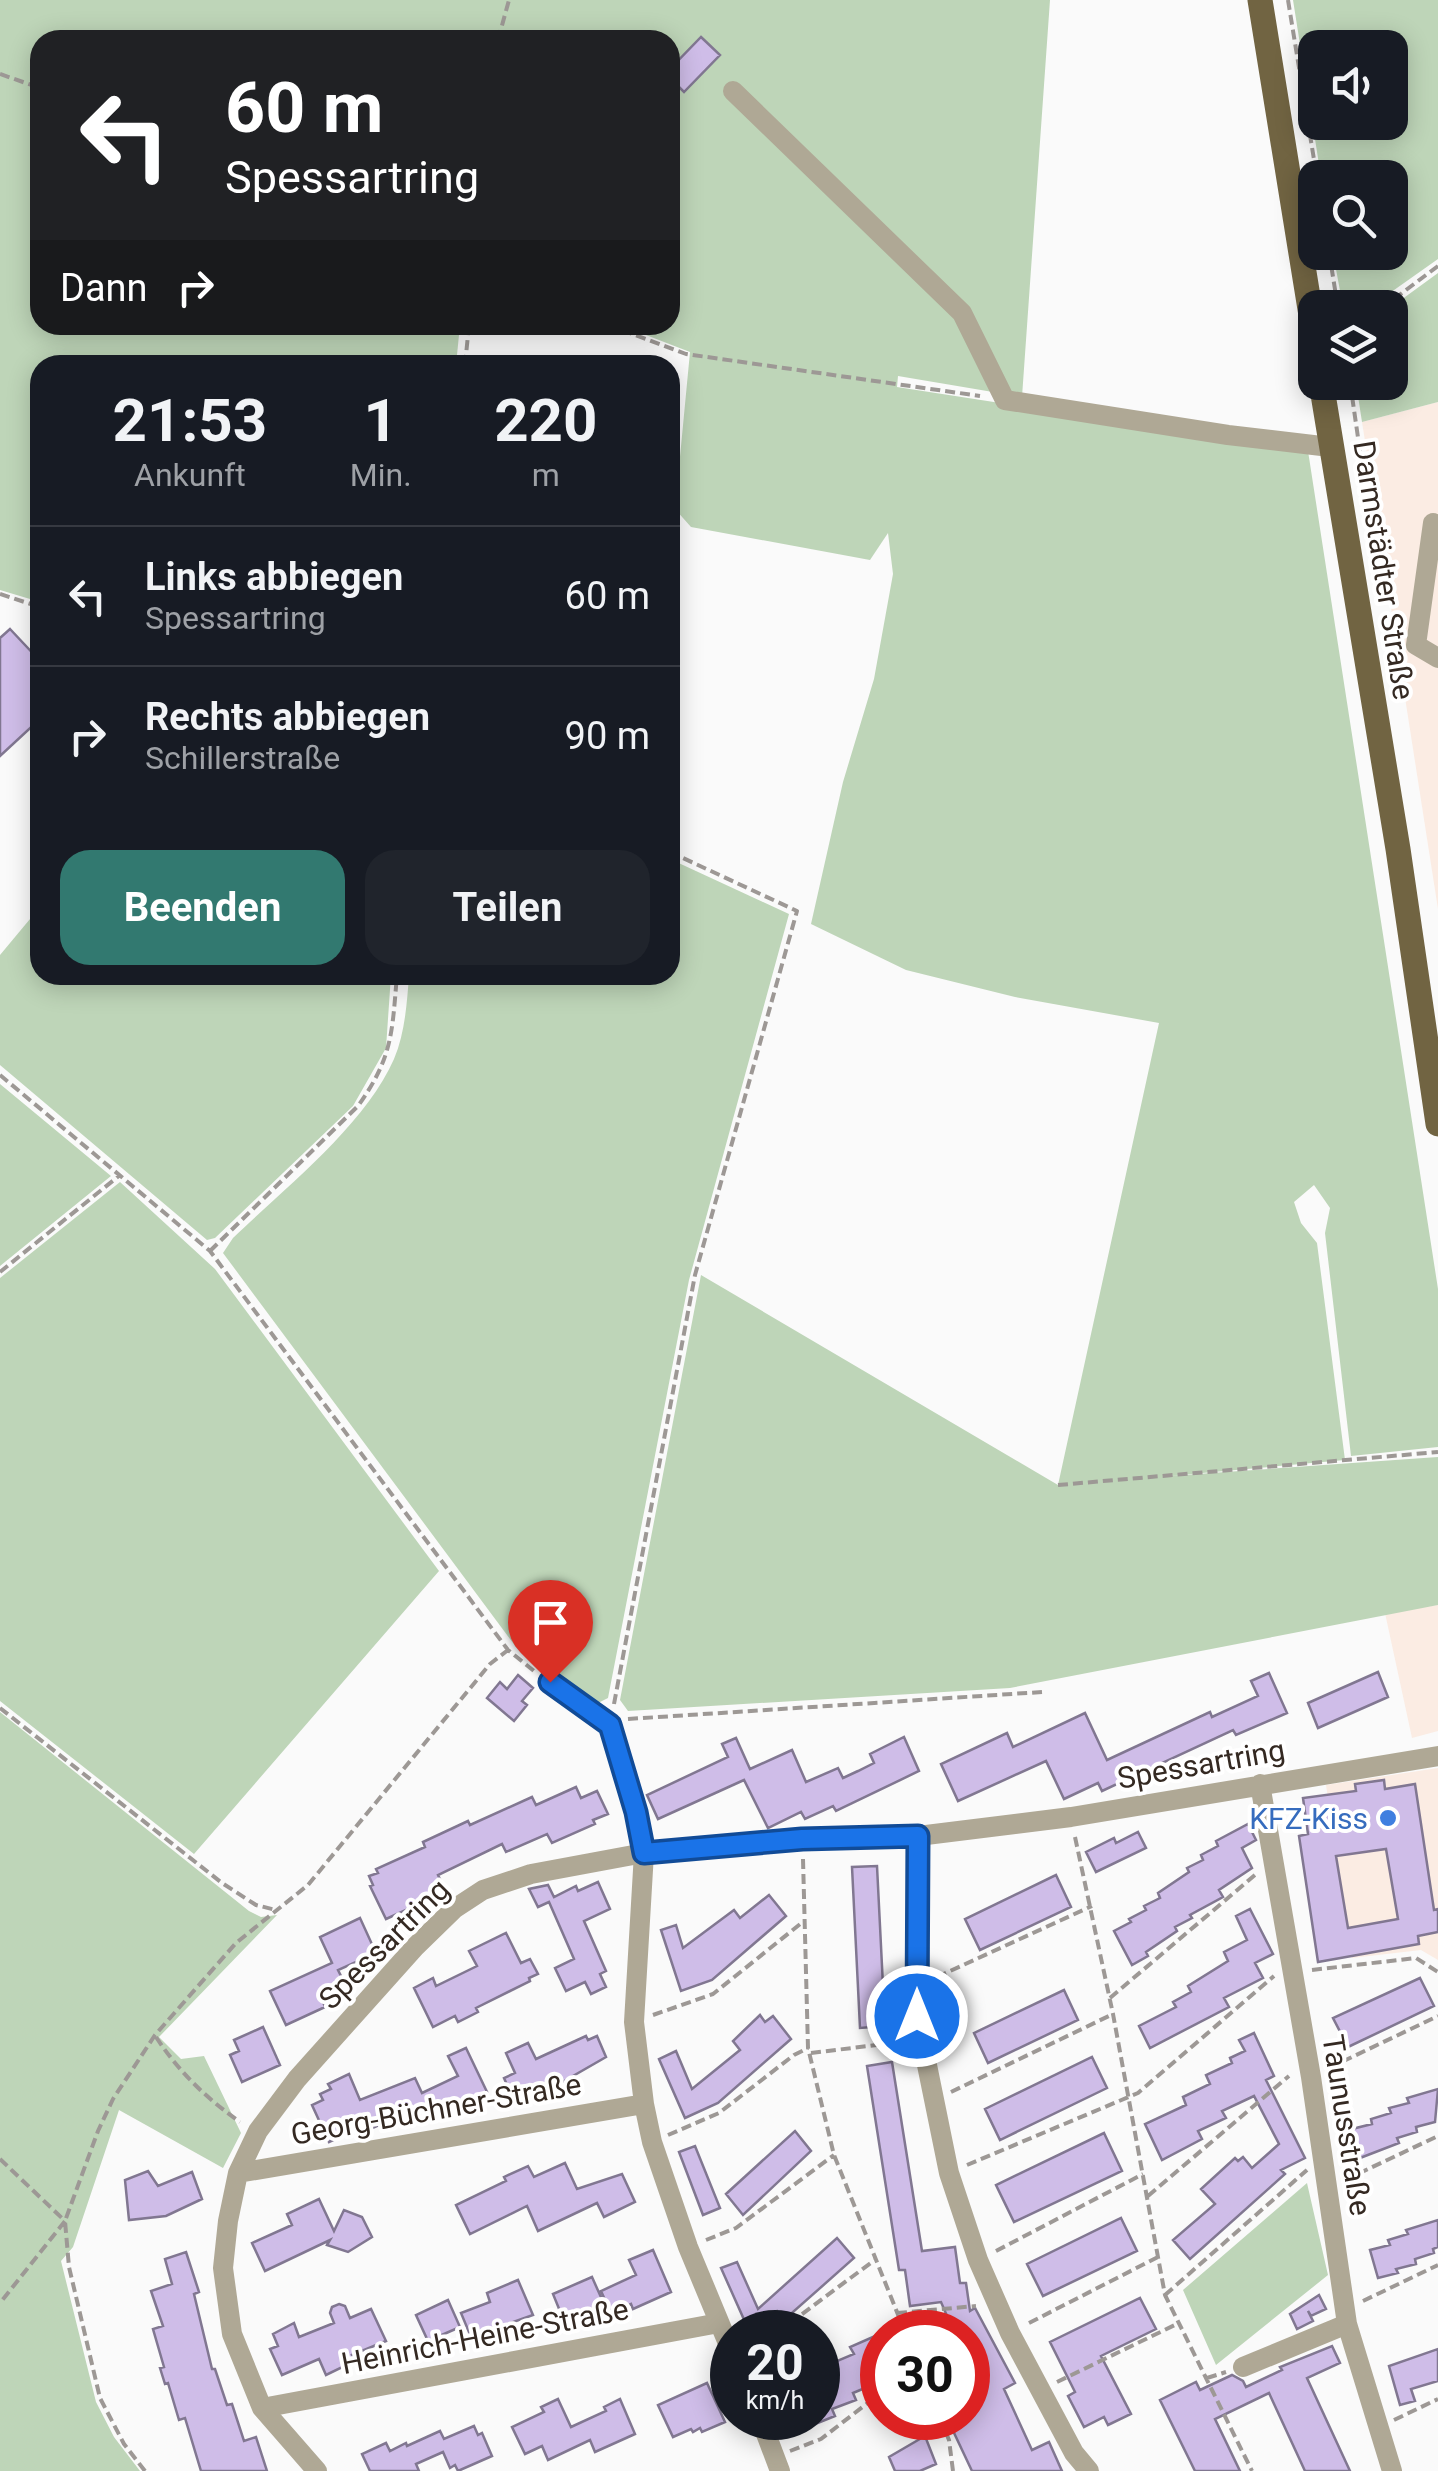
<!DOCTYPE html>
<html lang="de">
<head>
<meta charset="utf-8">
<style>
	body { margin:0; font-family:Roboto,sans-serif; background:#20242c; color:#f1f3f6; height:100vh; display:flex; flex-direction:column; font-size:38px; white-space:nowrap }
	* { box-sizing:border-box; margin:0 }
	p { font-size:32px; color:#9ea1a6 }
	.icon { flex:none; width:55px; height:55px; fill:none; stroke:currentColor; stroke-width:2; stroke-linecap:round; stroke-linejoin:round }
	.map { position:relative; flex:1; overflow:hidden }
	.details { position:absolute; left:30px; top:355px; width:650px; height:630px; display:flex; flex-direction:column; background:#171b24; border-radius:30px; box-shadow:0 5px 25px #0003 }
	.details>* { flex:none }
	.guide { position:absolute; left:30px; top:30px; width:650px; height:305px; border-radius:30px; box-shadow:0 5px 25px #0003; background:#202124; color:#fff; overflow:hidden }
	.buttons { position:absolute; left:1298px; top:30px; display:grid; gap:20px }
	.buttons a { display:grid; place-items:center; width:110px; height:110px; border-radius:20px; background:#171b24; box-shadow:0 5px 25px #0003; font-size:50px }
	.speed { position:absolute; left:710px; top:2310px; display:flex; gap:20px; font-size:50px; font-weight:700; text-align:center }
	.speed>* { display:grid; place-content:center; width:130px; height:130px; border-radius:50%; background:#171b24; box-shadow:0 5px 25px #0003; line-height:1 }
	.speed small { font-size:25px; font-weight:400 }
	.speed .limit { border:15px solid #d22; background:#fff; color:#111 }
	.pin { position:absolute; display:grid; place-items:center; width:85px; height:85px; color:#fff; margin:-102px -42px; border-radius:50% 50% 50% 0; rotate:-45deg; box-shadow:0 0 10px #0007 }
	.pin .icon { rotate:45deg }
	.me { position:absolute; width:110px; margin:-55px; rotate:0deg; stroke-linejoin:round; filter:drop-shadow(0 0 8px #0008) }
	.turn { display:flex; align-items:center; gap:35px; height:210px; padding:0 30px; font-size:45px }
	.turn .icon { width:130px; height:130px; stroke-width:2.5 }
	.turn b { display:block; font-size:70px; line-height:85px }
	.then { display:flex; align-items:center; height:95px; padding:0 30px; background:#0003; gap:20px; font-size:38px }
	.eta { display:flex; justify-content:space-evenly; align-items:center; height:170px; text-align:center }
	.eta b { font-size:60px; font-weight:700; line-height:70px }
	.button { display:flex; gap:20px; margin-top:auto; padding:20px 30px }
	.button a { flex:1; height:115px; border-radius:30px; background:#327970; color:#fff; font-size:40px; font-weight:700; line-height:115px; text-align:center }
	.button a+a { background:#20242c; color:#f1f3f6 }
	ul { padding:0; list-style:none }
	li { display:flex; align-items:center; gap:30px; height:140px; padding:0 30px; border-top:2px solid #363941 }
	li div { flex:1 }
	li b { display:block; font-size:38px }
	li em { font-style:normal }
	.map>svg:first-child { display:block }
	.built { fill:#fbece3 }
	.green { fill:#bed5b8; fill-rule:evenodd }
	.building { fill:#cfbde8; stroke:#817791; stroke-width:2.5; fill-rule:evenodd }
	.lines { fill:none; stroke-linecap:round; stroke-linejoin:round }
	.path { stroke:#9d9895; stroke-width:4; stroke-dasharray:10 5; stroke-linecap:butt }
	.minor { stroke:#afa895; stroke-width:20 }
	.major { stroke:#716442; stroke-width:25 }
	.route-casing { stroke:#114b97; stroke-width:25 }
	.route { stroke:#1a73e8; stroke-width:18 }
	.shop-dot { fill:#3f7fe0; stroke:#fff; stroke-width:4 }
	.labels { text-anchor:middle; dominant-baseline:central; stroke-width:8; stroke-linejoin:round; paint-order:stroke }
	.street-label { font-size:30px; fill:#342922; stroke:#fff }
	.shop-label { font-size:30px; fill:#366cbe; stroke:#fff; text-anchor:end }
</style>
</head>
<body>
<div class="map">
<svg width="1438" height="2471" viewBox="0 0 1438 2471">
	<rect width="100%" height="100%" fill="#fafafa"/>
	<path class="built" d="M 1438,402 L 1438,909 L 1362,422 Z
		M 1438,1605 L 1438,1731 L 1412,1738 L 1385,1613 Z
		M 1438,1768 L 1438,1960 L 1421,1950 L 1352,1958 L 1326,1785 Z"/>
	<path class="green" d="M 0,0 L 1050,0 L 1022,397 L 898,376 L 897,387 L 1308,451 L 1438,1289 L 1438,1447 L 1351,1456 L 1325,1233 L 1330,1208 L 1314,1185 L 1294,1202 L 1301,1223 L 1317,1243 L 1345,1460 L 1169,1476 L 1438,1457 L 1438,1605 L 1010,1688 L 628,1711 L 620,1700 L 701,1275 L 1058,1485 L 1159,1023 L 1015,997 L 906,970 L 811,924 L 843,782 L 874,679 L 893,574 L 888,533 L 870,560 L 691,527 L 675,509 L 690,352 L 620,325 L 670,325 L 670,40 L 40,40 L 40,325 L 460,325 L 456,365 L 40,365 L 40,602 L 0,590 Z
		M 1293,0 L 1438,0 L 1438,259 L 1370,307 L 1343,307 L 1333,253 L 1390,252 L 1390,178 L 1321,177 ZM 1315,48 L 1390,48 L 1390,122 L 1315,122 Z
		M 1438,273 L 1438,402 L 1362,422 L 1356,383 L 1390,382 L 1390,308 Z
		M 670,859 L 789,914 L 689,1280 L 608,1698 L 596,1704 L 516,1647 L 223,1253 L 233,1238 C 285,1188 365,1125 394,1059 C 405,1033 407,1003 409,975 L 670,975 Z
		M 40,907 L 40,975 L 391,975 L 386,1048 L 353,1106 L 215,1238 L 207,1240 L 0,1065 L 0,955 Z
		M 0,1084 L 111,1176 L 0,1266 Z
		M 120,1182 L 215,1269 L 439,1571 L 194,1854 L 0,1701 L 0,1278 Z
		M 0,1712 L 249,1911 L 261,1917 L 277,1915 L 159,2037 L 181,2059 L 204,2056 L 241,2133 L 223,2168 L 119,2110 L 73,2247 L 61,2261 L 96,2402 L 114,2437 L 140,2471 L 0,2471 Z
		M 1307,2183 L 1328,2275 L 1216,2365 L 1183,2290 Z"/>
	<path class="building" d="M 701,37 L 720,55 L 684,92 L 670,78 L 670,69 Z
		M 10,629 L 40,661 L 40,686 L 33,693 L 40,700 L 40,719 L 0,756 L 0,638 Z
		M 1378,1672 L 1388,1697 L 1318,1728 L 1308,1703 Z
		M 1269,1673 L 1287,1713 L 1236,1735 L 1233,1730 L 1102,1791 L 1098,1783 L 1064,1799 L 1046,1761 L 958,1801 L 941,1764 L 1007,1733 L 1013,1747 L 1085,1713 L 1107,1760 L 1210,1712 L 1212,1717 L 1258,1696 L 1251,1681 Z
		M 518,1675 L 533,1688 L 522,1701 L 527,1705 L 514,1721 L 487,1698 L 500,1682 L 507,1689 Z
		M 904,1737 L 919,1771 L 836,1811 L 833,1806 L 805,1819 L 801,1812 L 768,1828 L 744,1780 L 658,1819 L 647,1795 L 728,1757 L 722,1744 L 736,1738 L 750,1769 L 792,1750 L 806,1782 L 838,1768 L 843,1778 L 858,1771 L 874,1763 L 870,1754 Z
		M 1384,1780 L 1385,1789 L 1415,1784 L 1434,1910 L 1438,1909 L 1438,1932 L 1418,1936 L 1419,1944 L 1318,1962 L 1299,1836 L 1308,1834 L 1303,1798 L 1356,1791 L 1355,1784 ZM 1386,1849 L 1398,1919 L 1348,1928 L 1336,1856 Z
		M 576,1787 L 581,1798 L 597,1791 L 608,1814 L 593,1820 L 595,1824 L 552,1843 L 547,1834 L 506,1852 L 502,1844 L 438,1875 L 446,1892 L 386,1919 L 370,1886 L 373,1885 L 369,1876 L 378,1873 L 376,1869 L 425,1847 L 423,1842 L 468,1821 L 470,1825 L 532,1797 L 536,1805 Z
		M 1248,1824 L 1256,1840 L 1242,1848 L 1252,1868 L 1219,1890 L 1223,1897 L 1190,1915 L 1192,1918 L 1175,1927 L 1177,1931 L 1146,1952 L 1148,1956 L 1132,1965 L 1114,1931 L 1131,1922 L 1129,1919 L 1146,1910 L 1144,1906 L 1160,1898 L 1158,1893 L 1189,1872 L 1187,1868 L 1203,1860 L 1201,1855 L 1218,1846 L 1216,1841 Z
		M 1138,1832 L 1146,1848 L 1096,1872 L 1086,1852 L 1114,1838 L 1116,1843 Z
		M 877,1866 L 885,2026 L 860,2028 L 852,1867 Z
		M 1056,1875 L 1071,1907 L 980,1950 L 965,1919 Z
		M 598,1882 L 610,1909 L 584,1921 L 606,1971 L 600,1974 L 606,1987 L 591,1994 L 585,1982 L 566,1991 L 555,1968 L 574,1959 L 549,1902 L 538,1907 L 529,1889 L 548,1885 L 554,1897 L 576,1886 L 578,1891 Z
		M 769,1895 L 786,1916 L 712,1980 L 681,1991 L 661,1930 L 676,1925 L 683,1948 L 734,1910 L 740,1918 Z
		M 1250,1909 L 1273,1954 L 1255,1963 L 1263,1978 L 1224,1998 L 1229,2007 L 1150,2048 L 1139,2026 L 1176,2007 L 1173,2002 L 1191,1992 L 1188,1986 L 1228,1961 L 1224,1952 L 1247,1940 L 1236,1916 Z
		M 360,1918 L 376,1953 L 338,1970 L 346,1986 L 321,1997 L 325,2007 L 286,2025 L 270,1991 L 332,1963 L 320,1937 Z
		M 506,1933 L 521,1963 L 530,1959 L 538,1974 L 529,1978 L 530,1981 L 476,2008 L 478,2012 L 458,2022 L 455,2016 L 433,2027 L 414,1988 L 433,1978 L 436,1986 L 477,1966 L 469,1951 Z
		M 1420,1978 L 1434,2006 L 1348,2047 L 1333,2018 Z
		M 1064,1990 L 1078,2020 L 988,2063 L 974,2033 Z
		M 760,2015 L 765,2022 L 773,2016 L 791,2039 L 718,2103 L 685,2118 L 659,2059 L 676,2051 L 692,2089 L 740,2050 L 733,2041 Z
		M 263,2027 L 280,2065 L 242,2082 L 230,2055 L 239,2051 L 234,2040 Z
		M 1254,2033 L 1274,2076 L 1266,2080 L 1305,2158 L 1281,2170 L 1285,2174 L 1190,2259 L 1173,2240 L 1215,2204 L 1201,2189 L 1235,2158 L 1238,2161 L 1243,2157 L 1252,2168 L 1279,2144 L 1254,2096 L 1222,2111 L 1226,2118 L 1198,2131 L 1202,2139 L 1162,2160 L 1145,2124 L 1186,2105 L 1183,2097 L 1210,2084 L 1206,2075 L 1232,2063 L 1230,2058 L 1245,2051 L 1239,2040 Z
		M 586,2036 L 588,2040 L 597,2036 L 606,2057 L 559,2084 L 557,2080 L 514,2100 L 504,2078 L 515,2073 L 506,2053 L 528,2043 L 536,2059 Z
		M 466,2048 L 487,2092 L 428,2120 L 422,2106 L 366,2131 L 363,2126 L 329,2142 L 312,2105 L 323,2100 L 320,2094 L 331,2089 L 328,2084 L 349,2074 L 360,2100 L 415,2078 L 422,2093 L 458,2076 L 448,2056 Z
		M 1092,2057 L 1107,2088 L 1000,2140 L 985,2109 Z
		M 892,2062 L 922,2251 L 955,2247 L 960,2283 L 966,2283 L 970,2311 L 975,2308 L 1015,2383 L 1004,2389 L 1032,2450 L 1049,2442 L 1062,2471 L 972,2471 L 947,2418 L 968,2418 L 968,2332 L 954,2332 L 941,2302 L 910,2306 L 905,2270 L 899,2270 L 867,2066 Z
		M 1438,2089 L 1435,2122 L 1416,2127 L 1417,2132 L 1397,2138 L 1399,2143 L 1360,2158 L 1352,2129 L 1372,2124 L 1371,2119 L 1391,2113 L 1389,2108 L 1409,2103 L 1407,2098 Z
		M 795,2131 L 811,2151 L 743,2215 L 726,2194 Z
		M 1104,2133 L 1122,2171 L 1014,2222 L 996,2185 Z
		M 695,2146 L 720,2208 L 703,2215 L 679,2152 Z
		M 565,2163 L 577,2189 L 622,2174 L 635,2202 L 604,2217 L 597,2203 L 538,2231 L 527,2206 L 470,2234 L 456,2205 L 506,2181 L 504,2177 L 528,2166 L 534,2177 Z
		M 148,2171 L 158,2186 L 192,2172 L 202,2199 L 166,2216 L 129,2220 L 125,2180 Z
		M 319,2199 L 334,2231 L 344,2210 L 362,2217 L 372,2237 L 348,2252 L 327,2245 L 330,2240 L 265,2271 L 252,2243 L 292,2225 L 287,2214 Z
		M 1121,2218 L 1137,2251 L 1043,2296 L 1027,2264 Z
		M 1438,2220 L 1438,2247 L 1433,2249 L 1434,2253 L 1415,2259 L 1416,2264 L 1396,2269 L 1398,2273 L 1378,2278 L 1370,2250 L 1390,2245 L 1388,2240 L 1408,2234 L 1406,2230 Z
		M 837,2238 L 854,2258 L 784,2320 L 777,2311 L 746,2324 L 721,2268 L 737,2262 L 758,2309 Z
		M 653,2250 L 671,2292 L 633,2309 L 631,2304 L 611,2313 L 601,2291 L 636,2275 L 629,2260 Z
		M 186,2252 L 199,2292 L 194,2294 L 212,2369 L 215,2369 L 227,2405 L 232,2404 L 244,2441 L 256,2437 L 267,2471 L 201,2471 L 185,2418 L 179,2420 L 168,2383 L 165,2384 L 160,2368 L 164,2367 L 153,2329 L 163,2326 L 151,2291 L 172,2284 L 165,2259 Z
		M 592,2277 L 604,2304 L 564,2321 L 553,2294 Z
		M 518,2280 L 533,2315 L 471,2337 L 461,2313 L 490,2302 L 487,2293 Z
		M 1319,2295 L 1326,2309 L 1311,2316 L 1308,2311 L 1313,2321 L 1297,2329 L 1290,2314 Z
		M 1140,2298 L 1156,2329 L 1101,2356 L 1131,2414 L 1108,2425 L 1104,2417 L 1084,2427 L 1068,2396 L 1075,2392 L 1050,2342 Z
		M 448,2300 L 460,2327 L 428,2341 L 416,2315 Z
		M 339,2304 L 345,2306 L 350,2318 L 371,2309 L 386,2341 L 352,2355 L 355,2361 L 326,2375 L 319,2359 L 282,2375 L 270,2349 L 278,2346 L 273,2334 L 294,2323 L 299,2337 L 334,2323 L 330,2313 L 332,2307 Z
		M 882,2333 L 882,2372 L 874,2376 L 877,2383 L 853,2393 L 856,2400 L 832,2409 L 835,2416 L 818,2423 L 818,2369 L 854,2354 L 850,2347 Z
		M 1332,2346 L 1340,2363 L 1307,2378 L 1350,2471 L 1305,2471 L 1269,2393 L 1215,2419 L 1240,2471 L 1195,2471 L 1160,2400 L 1196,2382 L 1200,2390 L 1232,2375 L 1243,2381 L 1246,2387 L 1282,2370 L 1280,2367 Z
		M 1438,2349 L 1438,2381 L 1411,2389 L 1415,2401 L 1400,2405 L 1389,2366 Z
		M 707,2383 L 725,2422 L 702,2432 L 700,2428 L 693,2432 L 691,2429 L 673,2437 L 658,2405 Z
		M 558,2399 L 571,2427 L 606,2411 L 604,2407 L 620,2399 L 635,2434 L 595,2452 L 590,2440 L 548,2460 L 542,2446 L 525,2454 L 512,2427 L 544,2412 L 541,2407 Z
		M 474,2426 L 478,2435 L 482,2433 L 492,2456 L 458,2471 L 455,2465 L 450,2468 L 443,2452 L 416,2464 L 419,2471 L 370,2471 L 362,2454 L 386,2443 L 390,2451 L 406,2443 L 407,2446 L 440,2431 L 444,2439 Z
		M 925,2436 L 936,2464 L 920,2471 L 895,2471 L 889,2457 Z"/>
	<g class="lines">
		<path class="path" d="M 1288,0 L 1317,178
			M 498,40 L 509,0
			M 0,74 L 40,88
			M 1329,252 L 1338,308
			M 1382,308 L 1438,266
			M 608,325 L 686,354 L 980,396
			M 465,365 L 469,325
			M 1350,382 L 1381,597
			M 0,594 L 40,607
			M 0,1075 L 210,1251 L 508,1650 L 534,1671
			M 210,1251 L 358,1106 C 393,1057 392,1032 397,975
			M 0,1272 L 120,1175
			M 1058,1485 L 1438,1452
			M 614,1704 L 695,1275 L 797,911 L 670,852
			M 0,1708 L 222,1883 L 256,1905 L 276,1910
			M 628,1719 L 1042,1692
			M 1075,1837 L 1113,2014 L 1165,2295 L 1252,2471
			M 803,1859 L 808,2048 L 834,2155 L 905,2332
			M 1312,1970 L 1416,1958 L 1438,1972
			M 937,1977 L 1092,1906
			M 1110,1998 L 1255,1875
			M 653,2015 L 713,1994 L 804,1921
			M 156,2037 C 179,2072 206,2098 240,2122
			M 811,2053 L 901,2042
			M 1329,2068 L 1438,2016
			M 951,2092 L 1113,2014
			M 668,2135 L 719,2113 L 794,2055 L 808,2048
			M 0,2159 L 65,2221 L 0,2303
			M 967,2165 L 1138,2093 L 1274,1976
			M 1345,2180 L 1438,2136
			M 1148,2196 L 1289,2076
			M 706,2240 L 736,2228 L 834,2155
			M 996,2251 L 1143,2174
			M 1165,2295 L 1307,2170
			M 1363,2301 L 1438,2265
			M 897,2313 L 976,2306
			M 1029,2323 L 1158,2257
			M 778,2332 L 876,2259
			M 1207,2378 L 1226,2372
			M 1057,2382 L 1179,2323
			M 940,2418 L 949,2440 L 953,2471
			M 1394,2420 L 1438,2399
			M 790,2451 L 821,2439 L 882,2392
			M 145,2471 L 124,2444 L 100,2398 L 69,2267 L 65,2221 L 98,2131 L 113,2099 L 155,2035 L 236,1943 L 308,1885 L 490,1664 L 508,1650"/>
		<path class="minor" d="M 733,91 L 962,313 L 1005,400 L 1228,435 L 1330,447
			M 1438,526 L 1433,523 L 1416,645 L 1438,658
			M 550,1682 L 610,1725 L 636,1812 L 644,1853 L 634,2022 L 644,2104 L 652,2142 L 688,2247 L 732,2353
			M 1260,1784 L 1311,2077 L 1347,2324 L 1392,2471
			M 918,1836 L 917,2016 L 949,2173 L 978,2260 L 1010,2333 L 1074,2453 L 1089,2471
			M 238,2173 L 644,2104
			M 1243,2367 L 1347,2324
			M 262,2408 L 719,2323
			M 760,2418 L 780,2471
			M 317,2471 L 262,2408 L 232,2334 L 223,2268 L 228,2221 L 238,2173 L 258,2131 L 297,2079 L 415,1947 L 454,1909 L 483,1890 L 531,1874 L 644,1853 L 802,1839 L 918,1836 L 1071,1817 L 1438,1756"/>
		<path class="major" d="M 1260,0 L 1315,340
			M 1321,382 L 1398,849 L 1438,1124"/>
	</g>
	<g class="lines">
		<g class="route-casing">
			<path id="route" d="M 550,1682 L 610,1725 L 636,1812 L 644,1853 L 802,1839 L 918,1836 L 917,2016"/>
		</g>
		<use href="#route" class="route"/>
	</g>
	<circle class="shop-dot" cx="1388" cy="1818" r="10"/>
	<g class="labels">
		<g class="street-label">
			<text transform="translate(1384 570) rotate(81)">Darmstädter Straße</text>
			<text transform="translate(1201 1764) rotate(-10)">Spessartring</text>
			<text transform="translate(384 1944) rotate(-45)">Spessartring</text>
			<text transform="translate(436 2109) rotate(-10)">Georg-Büchner-Straße</text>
			<text transform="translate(1347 2125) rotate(81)">Taunusstraße</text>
			<text transform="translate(485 2336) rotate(-11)">Heinrich-Heine-Straße</text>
		</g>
		<g class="shop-label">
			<text x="1368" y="1818">KFZ-Kiss</text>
		</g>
	</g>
</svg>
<div class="buttons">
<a><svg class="icon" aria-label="sound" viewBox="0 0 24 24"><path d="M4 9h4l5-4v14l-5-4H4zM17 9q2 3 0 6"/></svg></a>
<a><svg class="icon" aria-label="search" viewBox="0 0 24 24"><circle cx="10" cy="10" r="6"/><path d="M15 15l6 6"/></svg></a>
<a><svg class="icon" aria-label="layers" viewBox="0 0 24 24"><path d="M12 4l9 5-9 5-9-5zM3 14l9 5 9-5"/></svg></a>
</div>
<div class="speed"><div>20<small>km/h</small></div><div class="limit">30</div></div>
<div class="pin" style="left:550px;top:1682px;background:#d93025"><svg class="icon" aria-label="arrive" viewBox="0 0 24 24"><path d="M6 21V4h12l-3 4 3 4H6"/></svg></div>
<svg class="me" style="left:917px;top:2016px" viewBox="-20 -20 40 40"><circle r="17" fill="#1a73e8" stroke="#fff" stroke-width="3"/><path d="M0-11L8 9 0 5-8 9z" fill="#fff"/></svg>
<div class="guide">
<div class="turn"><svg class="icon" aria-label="left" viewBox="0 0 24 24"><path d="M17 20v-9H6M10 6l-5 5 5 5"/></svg><div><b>60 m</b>Spessartring</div></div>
<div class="then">Dann<svg class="icon" aria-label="right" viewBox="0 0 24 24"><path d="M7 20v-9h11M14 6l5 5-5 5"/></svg></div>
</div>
<section class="details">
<div class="eta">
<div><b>21:53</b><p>Ankunft</p></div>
<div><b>1</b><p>Min.</p></div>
<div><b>220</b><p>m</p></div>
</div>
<ul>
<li><svg class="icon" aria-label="left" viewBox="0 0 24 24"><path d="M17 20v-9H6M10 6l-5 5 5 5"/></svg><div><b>Links abbiegen</b><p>Spessartring</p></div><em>60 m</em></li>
<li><svg class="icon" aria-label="right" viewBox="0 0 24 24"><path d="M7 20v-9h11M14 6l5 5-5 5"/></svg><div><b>Rechts abbiegen</b><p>Schillerstraße</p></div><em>90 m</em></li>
</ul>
<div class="button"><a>Beenden</a><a>Teilen</a></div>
</section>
</div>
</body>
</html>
